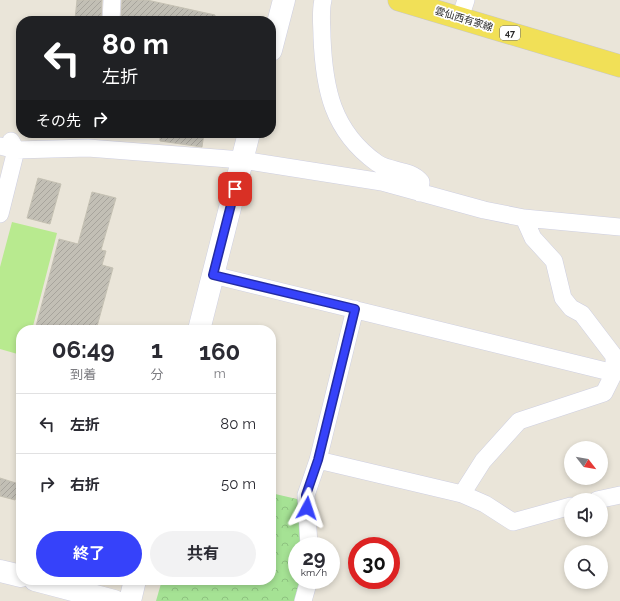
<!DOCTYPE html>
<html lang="ja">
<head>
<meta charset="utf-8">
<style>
	body { margin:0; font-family:Raleway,"Noto Sans JP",sans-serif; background:#f2f2f3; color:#2b2b33; height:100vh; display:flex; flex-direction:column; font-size:15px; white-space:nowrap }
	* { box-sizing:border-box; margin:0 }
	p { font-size:13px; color:#7c7c81 }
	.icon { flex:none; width:22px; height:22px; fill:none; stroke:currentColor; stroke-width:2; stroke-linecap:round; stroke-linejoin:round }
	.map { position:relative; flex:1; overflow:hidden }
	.drawer { position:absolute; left:16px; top:325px; width:260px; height:260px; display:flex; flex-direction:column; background:#fff; border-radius:16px; box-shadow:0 2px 6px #0003 }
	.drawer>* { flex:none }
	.top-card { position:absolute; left:16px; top:16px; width:260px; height:122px; border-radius:16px; box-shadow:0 2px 6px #0003; background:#202124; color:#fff; overflow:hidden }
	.needle { width:26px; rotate:121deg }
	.buttons { position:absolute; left:564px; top:441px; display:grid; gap:8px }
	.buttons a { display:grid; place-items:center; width:44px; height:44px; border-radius:50%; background:#fff; box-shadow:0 2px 6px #0003; font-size:20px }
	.speed { position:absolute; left:288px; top:537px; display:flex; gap:8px; font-size:20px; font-weight:700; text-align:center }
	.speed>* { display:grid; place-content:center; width:52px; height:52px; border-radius:50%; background:#fff; box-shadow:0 2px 6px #0003; line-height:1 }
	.speed small { font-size:10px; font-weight:400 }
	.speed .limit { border:6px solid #d22; background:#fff; color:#111 }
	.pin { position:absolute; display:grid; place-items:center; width:34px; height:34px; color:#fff; margin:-17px; border-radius:8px; box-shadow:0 2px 6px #0006 }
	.me { position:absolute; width:44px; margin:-22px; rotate:5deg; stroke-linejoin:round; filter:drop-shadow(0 0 3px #0008) }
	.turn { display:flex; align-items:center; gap:14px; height:84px; padding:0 20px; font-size:18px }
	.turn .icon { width:52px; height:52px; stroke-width:2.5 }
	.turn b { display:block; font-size:28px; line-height:34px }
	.then { display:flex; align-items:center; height:38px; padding:0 20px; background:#0003; gap:8px; font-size:15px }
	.eta { display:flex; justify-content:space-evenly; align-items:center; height:68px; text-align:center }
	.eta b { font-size:24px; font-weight:700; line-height:28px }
	.cta { display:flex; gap:8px; margin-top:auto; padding:8px 20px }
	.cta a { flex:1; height:46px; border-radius:24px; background:#3642fa; color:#fff; font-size:16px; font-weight:700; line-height:46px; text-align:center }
	.cta a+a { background:#f2f2f3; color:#2b2b33 }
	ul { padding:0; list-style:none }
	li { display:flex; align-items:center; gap:12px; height:60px; padding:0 20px; border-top:1px solid #e1e1e2 }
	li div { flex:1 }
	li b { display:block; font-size:15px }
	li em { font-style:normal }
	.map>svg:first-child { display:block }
	.forest { fill:url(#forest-crowns) }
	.pitch { fill:#b8ea8f }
	.building { fill:url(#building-hatch); stroke:#c5c1b3 }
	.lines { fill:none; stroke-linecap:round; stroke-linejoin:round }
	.street-casing { stroke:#cecfe1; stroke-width:18 }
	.secondary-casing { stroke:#cecfe1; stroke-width:23 }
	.primary-casing { stroke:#c7c7c7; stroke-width:23 }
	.street { stroke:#fff; stroke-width:17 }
	.secondary { stroke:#fff; stroke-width:22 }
	.primary { stroke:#f1e057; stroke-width:22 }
	.route-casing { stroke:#232ba2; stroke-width:10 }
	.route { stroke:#3642fa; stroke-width:7 }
	.labels { text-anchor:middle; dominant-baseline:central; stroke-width:3.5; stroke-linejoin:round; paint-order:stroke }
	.shield { fill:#fff; stroke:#686868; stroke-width:1 }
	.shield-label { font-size:9px; font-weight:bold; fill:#282828 }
	.street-label { font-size:10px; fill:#282828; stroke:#fff }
</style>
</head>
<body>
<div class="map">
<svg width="620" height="601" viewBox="0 0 620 601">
	<defs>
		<pattern id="forest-crowns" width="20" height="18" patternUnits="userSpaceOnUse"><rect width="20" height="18" fill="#a5e294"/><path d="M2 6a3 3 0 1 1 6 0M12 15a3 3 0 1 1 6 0" fill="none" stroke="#8ec280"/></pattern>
		<pattern id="building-hatch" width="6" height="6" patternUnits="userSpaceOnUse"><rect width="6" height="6" fill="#c2bfb5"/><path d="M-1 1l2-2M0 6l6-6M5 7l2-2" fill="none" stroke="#a7a49c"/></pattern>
	</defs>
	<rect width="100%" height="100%" fill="#eae5d9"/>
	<path class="forest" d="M 271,493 L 301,500 L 304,546 L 297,546 L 297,580 L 303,580 L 298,601 L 156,601 L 162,580 L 271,580 Z"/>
	<path class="pitch" d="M 12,222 L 57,233 L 32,330 L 21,330 L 21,355 L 0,349 L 0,267 Z"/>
	<path class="building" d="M 77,0 L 102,0 L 101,21 L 75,19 Z
		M 122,0 L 147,0 L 215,15 L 215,21 L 121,21 Z
		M 160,133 L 204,133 L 202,147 L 160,141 Z
		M 38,178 L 61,184 L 50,224 L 27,218 Z
		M 92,192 L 116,198 L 101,250 L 106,251 L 102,265 L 113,268 L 96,330 L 35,330 L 59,239 L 78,244 Z
		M 0,478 L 19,484 L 15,500 L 0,496 Z"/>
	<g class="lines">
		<g class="street-casing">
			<path id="street" d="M 323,0 C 320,12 322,25 322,37 C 324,88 332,131 377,163 C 390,172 411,169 421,182 L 420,193
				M 460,18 L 466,0
				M 111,21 L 112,0
				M 0,146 L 16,150 L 88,148 L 242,160 L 382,182 L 484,210 L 524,218 L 620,227
				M 0,214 L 16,150 L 11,141
				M 524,218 L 533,238 L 554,261 L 563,298 L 571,308 L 582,314 L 614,356 L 614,373 L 604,393 L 519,421 L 483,461 L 462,494 L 485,504 L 513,522 L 571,506
				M 213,275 L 614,373
				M 318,460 L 462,494
				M 597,500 L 620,495
				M 309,546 L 306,495 L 318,460 L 355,309
				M 303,601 L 309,580"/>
		</g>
		<g class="secondary-casing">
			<path id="secondary" d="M 271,50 L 284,0
				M 199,330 L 249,133
				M 0,571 L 21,576
				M 35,580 L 114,601
				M 130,601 L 135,580"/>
		</g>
		<g class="primary-casing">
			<path id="primary" d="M 399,0 L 620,66"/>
		</g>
		<use href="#street" class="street"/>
		<use href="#secondary" class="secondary"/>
		<use href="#primary" class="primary"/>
	</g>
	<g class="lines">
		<g class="route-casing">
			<path id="route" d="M 235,189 L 213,275 L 355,309 L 318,460 L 306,495 L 307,508"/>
		</g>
		<use href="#route" class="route"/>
	</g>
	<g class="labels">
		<rect class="shield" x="500" y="26" width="20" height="14" rx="3"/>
		<g class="shield-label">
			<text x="510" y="33">47</text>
		</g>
		<g class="street-label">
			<text transform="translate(464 19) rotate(17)">雲仙西有家線</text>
		</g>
	</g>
</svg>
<div class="buttons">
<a><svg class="needle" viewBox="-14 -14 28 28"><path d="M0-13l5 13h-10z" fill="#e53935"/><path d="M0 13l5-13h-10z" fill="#7c7c81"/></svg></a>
<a><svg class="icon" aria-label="sound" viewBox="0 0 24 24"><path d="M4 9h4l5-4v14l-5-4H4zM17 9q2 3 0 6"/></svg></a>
<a><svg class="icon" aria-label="search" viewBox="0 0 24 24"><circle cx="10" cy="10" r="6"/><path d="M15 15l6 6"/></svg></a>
</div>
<div class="speed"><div>29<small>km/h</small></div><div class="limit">30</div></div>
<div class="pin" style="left:235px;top:189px;background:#d93025"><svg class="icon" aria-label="arrive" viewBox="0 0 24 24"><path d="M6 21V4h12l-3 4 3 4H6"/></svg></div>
<svg class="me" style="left:307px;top:508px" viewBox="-20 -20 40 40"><path d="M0-17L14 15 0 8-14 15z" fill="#3642fa" stroke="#fff" stroke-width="4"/></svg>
<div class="top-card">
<div class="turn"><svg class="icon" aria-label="left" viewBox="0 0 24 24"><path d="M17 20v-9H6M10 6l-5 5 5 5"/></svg><div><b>80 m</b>左折</div></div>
<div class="then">その先<svg class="icon" aria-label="right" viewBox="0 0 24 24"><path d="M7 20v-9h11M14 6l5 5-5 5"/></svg></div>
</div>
<section class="drawer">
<div class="eta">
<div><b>06:49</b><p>到着</p></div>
<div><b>1</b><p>分</p></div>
<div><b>160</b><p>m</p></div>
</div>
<ul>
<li><svg class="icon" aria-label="left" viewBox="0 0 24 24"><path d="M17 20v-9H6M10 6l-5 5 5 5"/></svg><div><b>左折</b></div><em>80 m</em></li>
<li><svg class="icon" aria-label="right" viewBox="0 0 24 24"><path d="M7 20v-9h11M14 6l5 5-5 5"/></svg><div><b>右折</b></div><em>50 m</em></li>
</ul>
<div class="cta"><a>終了</a><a>共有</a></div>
</section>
</div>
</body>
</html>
